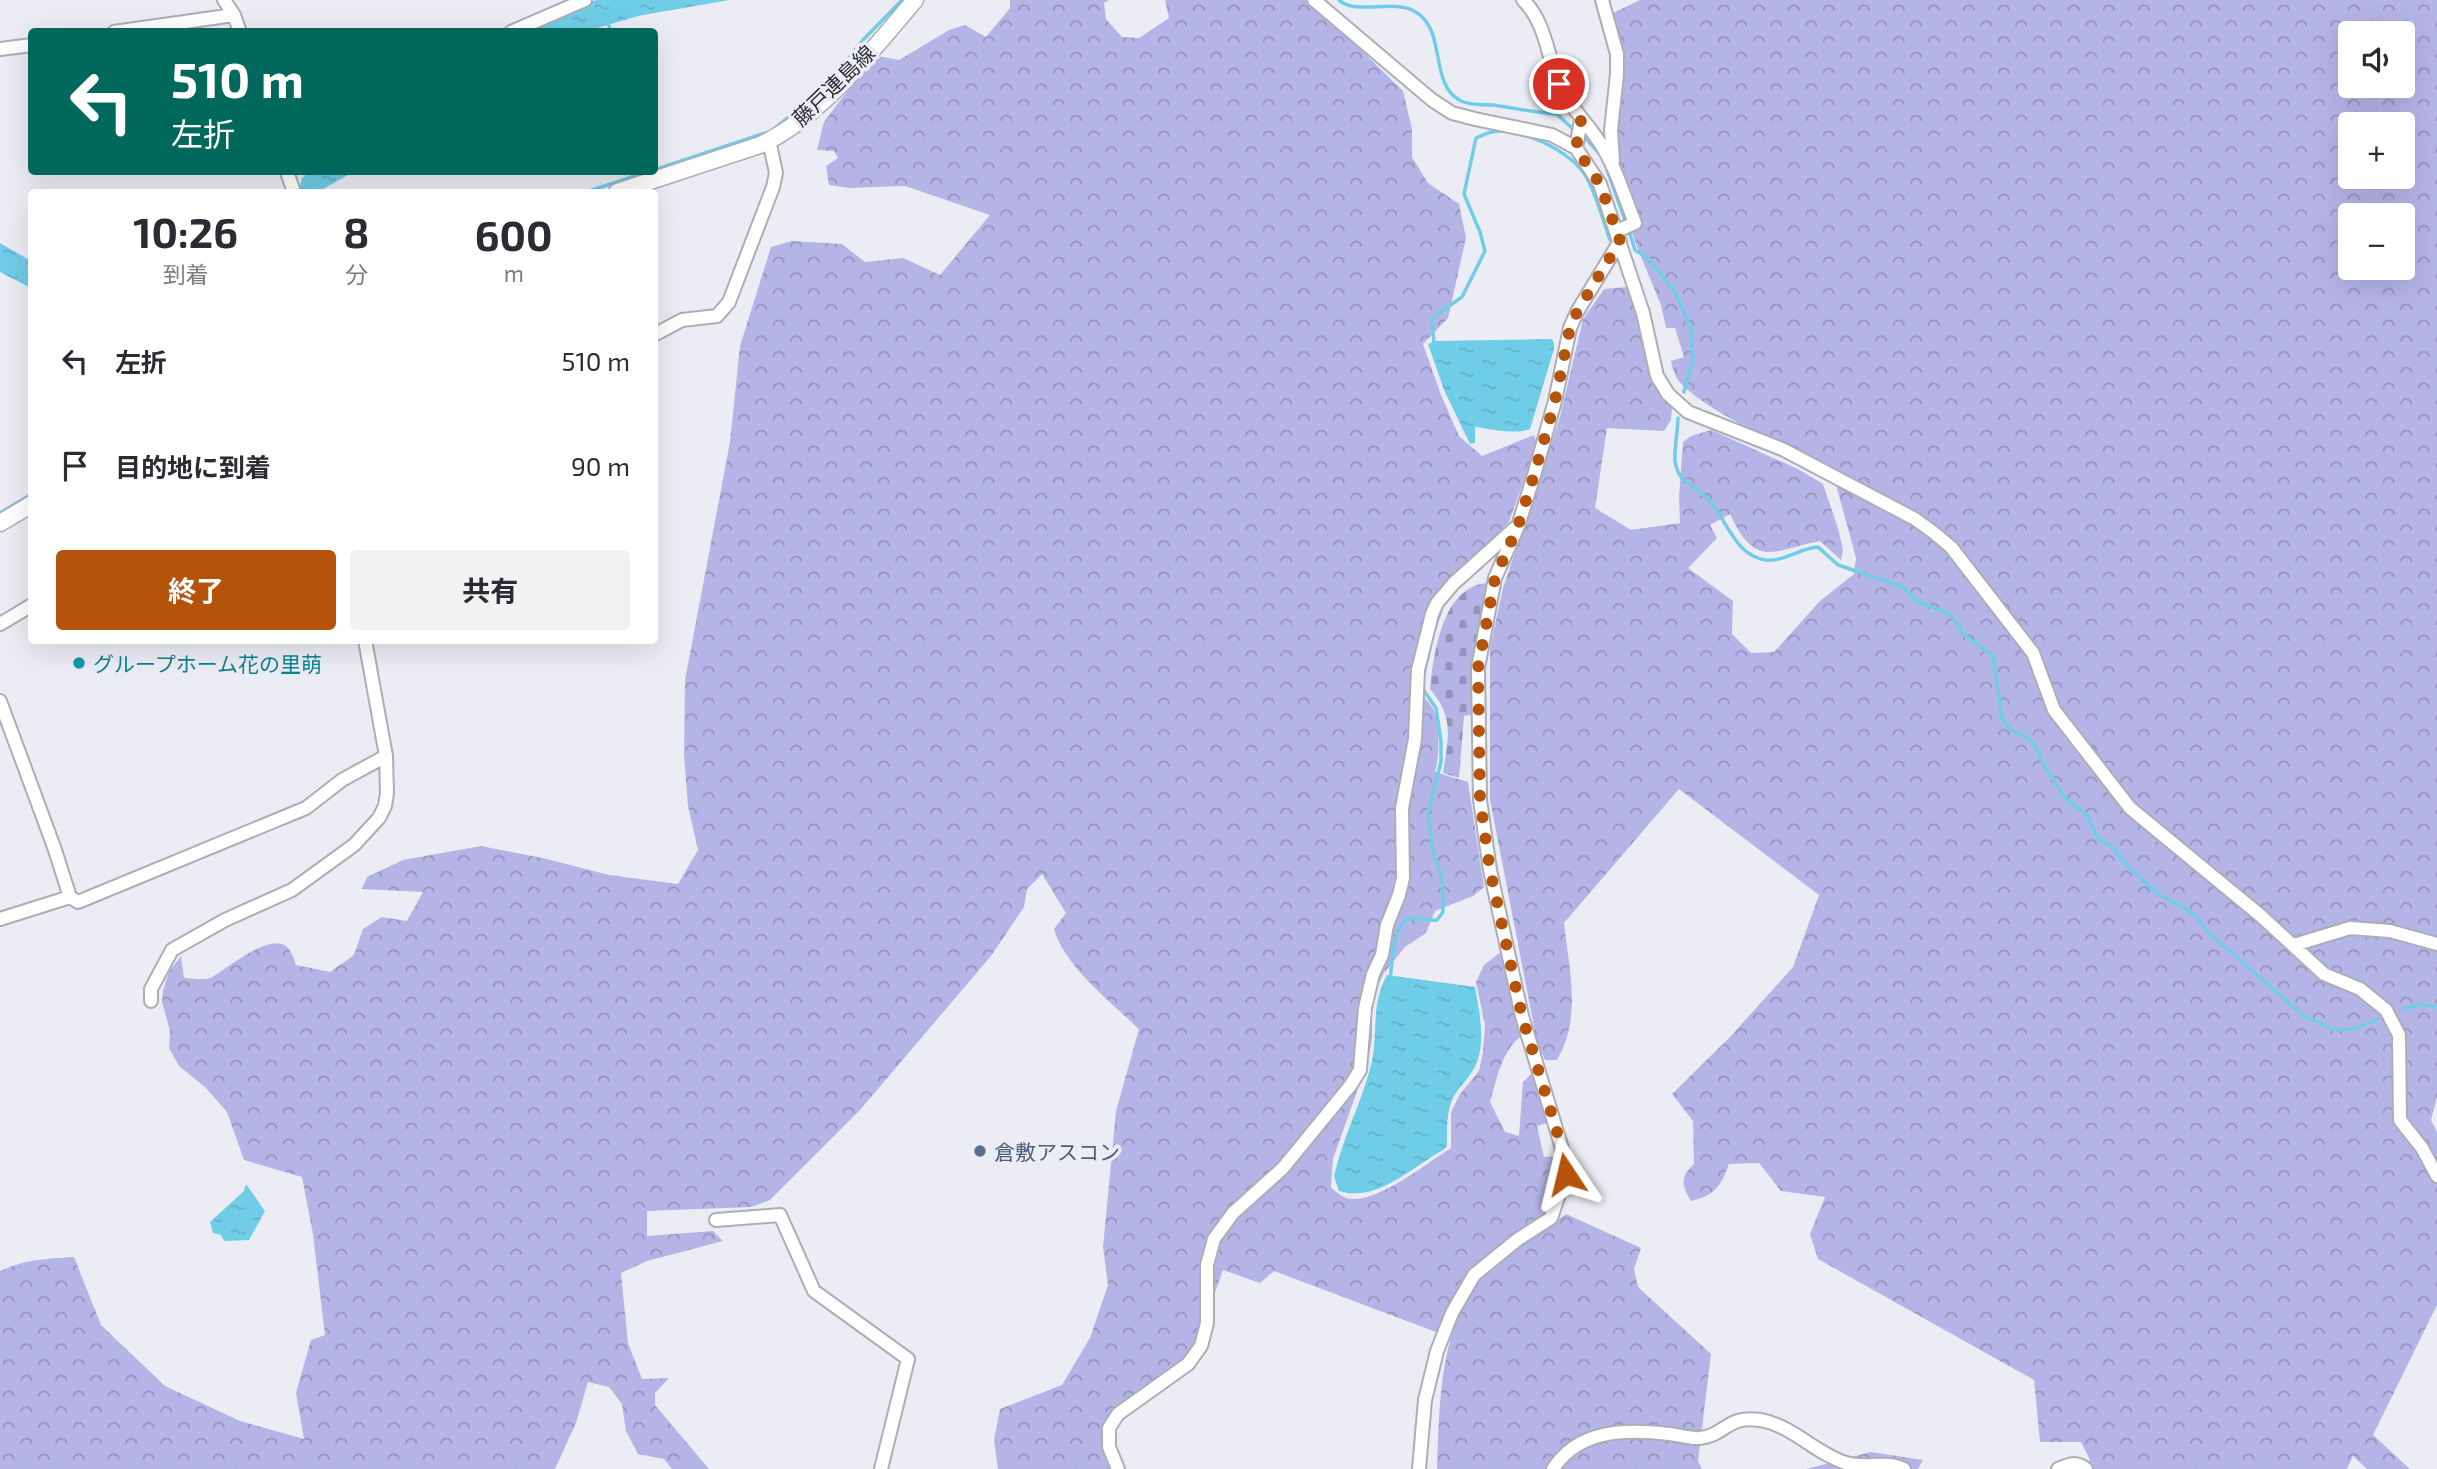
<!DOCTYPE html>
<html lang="ja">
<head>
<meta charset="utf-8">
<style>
	body { margin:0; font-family:"Exo 2","Noto Sans JP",sans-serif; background:#f2f2f3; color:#2b2b33; height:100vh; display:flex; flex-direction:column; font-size:26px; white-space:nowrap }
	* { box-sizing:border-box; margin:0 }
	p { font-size:23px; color:#7c7c81 }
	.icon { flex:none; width:38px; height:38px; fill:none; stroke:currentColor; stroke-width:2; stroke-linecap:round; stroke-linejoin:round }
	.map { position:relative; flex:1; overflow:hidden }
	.side { position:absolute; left:28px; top:189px; width:630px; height:455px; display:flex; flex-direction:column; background:#fff; border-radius:7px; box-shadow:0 7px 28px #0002 }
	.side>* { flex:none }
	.hud { position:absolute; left:28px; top:28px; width:630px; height:147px; border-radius:7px; box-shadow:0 7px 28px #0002; background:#00695c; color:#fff; overflow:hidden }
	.controls { position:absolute; left:2338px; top:21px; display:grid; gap:14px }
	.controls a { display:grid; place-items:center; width:77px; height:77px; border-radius:7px; background:#fff; box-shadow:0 7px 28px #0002; font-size:35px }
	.pin { position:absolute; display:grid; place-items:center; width:60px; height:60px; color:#fff; margin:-30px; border:4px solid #fff; border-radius:50%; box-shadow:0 2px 7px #0007 }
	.me { position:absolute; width:77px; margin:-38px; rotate:350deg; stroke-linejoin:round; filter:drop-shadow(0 0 5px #0008) }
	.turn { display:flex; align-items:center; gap:24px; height:147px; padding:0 28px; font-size:32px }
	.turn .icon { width:91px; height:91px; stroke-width:2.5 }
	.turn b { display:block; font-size:49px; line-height:60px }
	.eta { display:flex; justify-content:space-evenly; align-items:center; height:119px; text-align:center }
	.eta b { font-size:42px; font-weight:700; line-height:49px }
	.cta { display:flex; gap:14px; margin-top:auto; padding:14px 28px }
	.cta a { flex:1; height:80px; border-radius:7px; background:#b45309; color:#fff; font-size:28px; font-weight:700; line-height:80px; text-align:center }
	.cta a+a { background:#f2f2f3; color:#2b2b33 }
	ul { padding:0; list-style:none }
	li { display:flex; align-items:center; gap:21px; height:105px; padding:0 28px }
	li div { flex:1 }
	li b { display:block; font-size:26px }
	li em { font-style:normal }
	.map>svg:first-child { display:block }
	.forest { fill:url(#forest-crowns); fill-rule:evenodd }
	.cemetery { fill:url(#cemetery-stones) }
	.water { fill:url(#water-ripples) }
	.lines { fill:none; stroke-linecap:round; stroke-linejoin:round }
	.stream { stroke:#70cde7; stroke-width:3.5 }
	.minor-casing { stroke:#adadb6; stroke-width:16 }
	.major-casing { stroke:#adadb6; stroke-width:19 }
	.minor { stroke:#fff; stroke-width:12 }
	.major { stroke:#fff; stroke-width:16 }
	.route { stroke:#b45309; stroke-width:12; stroke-dasharray:0 21.6 }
	.culture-dot { fill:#0f9aa8; stroke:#ececf5; stroke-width:2.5 }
	.service-dot { fill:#5c6f8a; stroke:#ececf5; stroke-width:2.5 }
	.labels { text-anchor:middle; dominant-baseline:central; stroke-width:7; stroke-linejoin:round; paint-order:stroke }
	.street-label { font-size:21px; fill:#2d2d31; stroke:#ececf5 }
	.culture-label { font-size:21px; fill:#0d838f; stroke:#ececf5; text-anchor:start }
	.service-label { font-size:21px; fill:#4e5e75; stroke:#ececf5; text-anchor:start }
</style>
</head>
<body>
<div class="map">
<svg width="2437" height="1469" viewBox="0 0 2437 1469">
	<defs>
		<pattern id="forest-crowns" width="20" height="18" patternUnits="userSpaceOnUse" patternTransform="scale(1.75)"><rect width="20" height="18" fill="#b5b4e7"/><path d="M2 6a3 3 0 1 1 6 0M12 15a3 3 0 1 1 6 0" fill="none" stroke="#9493bc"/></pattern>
		<pattern id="cemetery-stones" width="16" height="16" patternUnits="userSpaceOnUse" patternTransform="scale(1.75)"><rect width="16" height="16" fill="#b5b4e7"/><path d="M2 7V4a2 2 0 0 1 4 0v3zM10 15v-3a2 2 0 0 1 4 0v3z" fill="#9493bc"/></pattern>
		<pattern id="water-ripples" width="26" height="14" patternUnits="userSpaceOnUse" patternTransform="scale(1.75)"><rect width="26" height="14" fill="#70cde7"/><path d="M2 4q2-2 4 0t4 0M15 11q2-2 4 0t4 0" fill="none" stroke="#61b0c7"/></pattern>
	</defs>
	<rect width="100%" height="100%" fill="#ececf5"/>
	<path class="forest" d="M 1010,0 L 1109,0 L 1104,3 L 1106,19 L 1122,37 L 1139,38 L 1169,18 L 1165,0 L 1305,0 L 1351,40 L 1403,91 L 1412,129 L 1412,157 L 1428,183 L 1459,204 L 1466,238 L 1448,318 L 1423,344 L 1441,395 L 1459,436 L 1482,456 L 1534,435 L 1537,444 L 1509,522 L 1430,600 L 1418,690 C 1422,696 1429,702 1433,708 C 1440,723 1440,756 1435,772 L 1468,782 L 1484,887 L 1473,896 L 1435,911 L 1426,933 L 1405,947 L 1384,973 L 1372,998 L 1372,1039 L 1367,1063 L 1333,1159 L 1331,1187 C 1337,1193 1345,1200 1355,1199 C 1383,1198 1426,1164 1451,1148 L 1451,1112 L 1460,1094 L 1479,1071 L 1483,1052 L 1485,1025 L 1476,982 L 1484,965 L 1502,951 L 1521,1036 C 1501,1052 1497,1079 1490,1102 L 1505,1132 L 1519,1136 L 1523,1082 L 1533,1072 L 1547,1123 L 1537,1126 L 1544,1157 L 1558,1156 L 1561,1174 L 1545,1214 L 1511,1237 L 1468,1273 L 1436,1332 L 1274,1271 L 1260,1283 L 1223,1270 L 1200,1334 L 1184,1361 L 1128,1399 L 1104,1426 L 1105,1453 L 1111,1469 L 998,1469 L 994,1440 L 1000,1409 L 1062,1385 L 1090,1338 L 1108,1285 L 1103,1247 L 1116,1111 L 1139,1029 C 1112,1003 1064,966 1054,929 L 1066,913 L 1042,874 L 1027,889 L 1024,907 L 991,956 L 860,1110 L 770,1200 L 751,1207 L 647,1211 L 647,1236 L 713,1231 L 723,1241 L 647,1261 L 621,1273 L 628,1343 L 642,1379 L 669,1378 L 655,1393 L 655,1405 L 709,1469 L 672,1469 L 664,1459 L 638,1454 L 626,1431 L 622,1404 L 609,1387 L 588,1382 L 576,1423 L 555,1469 L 0,1469 L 0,1271 C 27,1259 45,1259 74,1257 L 101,1325 L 165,1386 L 240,1421 L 304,1439 L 296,1393 L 311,1340 L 325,1335 L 313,1234 L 302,1177 L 244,1160 L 227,1112 L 206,1088 L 179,1066 L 169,1048 L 170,1031 L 162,1002 L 163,990 L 169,972 L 181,956 L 184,978 C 193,978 205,981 212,977 C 227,969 268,933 286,946 C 291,950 294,958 296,965 L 330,972 L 354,955 L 363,929 L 382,917 L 407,921 L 423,892 L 362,889 L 367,877 L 403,860 L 481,846 L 547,859 L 609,875 L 678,884 L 698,850 L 688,806 L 684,754 L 685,680 L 730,442 L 740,346 L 771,247 L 792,241 L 842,244 L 865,262 L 903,258 L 940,275 L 990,215 L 905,186 L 849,188 L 829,185 L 826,166 L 838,158 L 834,151 L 817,150 L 824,122 L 854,82 L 878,56 L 899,60 L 949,30 L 965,25 L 986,37 L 1010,8 Z
		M 1640,0 L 2437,0 L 2437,1097 L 2431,1120 L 2437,1132 L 2437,1305 L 2373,1435 L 2410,1469 L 2367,1469 L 2353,1456 L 2347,1469 L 2081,1469 L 2090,1460 L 2081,1442 L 2040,1442 L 2034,1380 L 1818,1259 L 1810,1234 L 1825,1197 L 1781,1191 L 1759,1163 L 1729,1164 C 1721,1186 1716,1195 1691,1201 C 1681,1185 1680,1177 1694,1164 L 1693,1121 L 1672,1094 L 1730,1037 L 1793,967 L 1819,895 L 1679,789 L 1564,923 C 1569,969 1582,1018 1557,1060 L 1545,1060 L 1537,1042 L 1490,800 L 1490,648 L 1503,588 L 1560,417 L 1583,319 L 1604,289 L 1627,287 L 1637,311 L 1651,378 L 1672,408 L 1671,420 L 1664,431 L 1607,428 L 1595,508 L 1631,530 L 1680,523 L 1679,497 L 1683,442 L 1691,436 L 1711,430 L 1798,469 L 1823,484 L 1838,528 L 1843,550 L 1841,560 L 1820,541 C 1771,551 1756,569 1730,514 L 1710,525 L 1717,538 L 1688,568 L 1733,601 L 1732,634 L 1751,653 L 1774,652 L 1820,601 L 1854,574 L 1856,558 L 1832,470 C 1798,453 1693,406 1676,377 C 1674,372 1672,366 1671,361 L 1684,357 L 1675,328 L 1666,328 L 1661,305 L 1637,247 L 1600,137 L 1615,122 L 1622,63 L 1613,13 ZM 2350,33 L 2403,33 L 2403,86 L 2350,86 ZM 2350,124 L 2403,124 L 2403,177 L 2350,177 ZM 2350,215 L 2403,215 L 2403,268 L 2350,268 Z
		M 1566,1214 L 1641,1248 L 1634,1269 L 1638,1287 L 1711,1354 L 1698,1461 L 1702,1469 L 1437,1469 C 1440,1406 1438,1325 1485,1275 C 1508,1252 1540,1233 1566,1214 Z
		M 1871,1452 L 1923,1460 L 1918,1469 L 1806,1469 Z"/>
	<path class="cemetery" d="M 1488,583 L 1476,636 L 1471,715 L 1464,716 L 1459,778 L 1443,773 C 1448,738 1455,718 1430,689 C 1434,653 1442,586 1488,583 Z"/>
	<path class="water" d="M 596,0 L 729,0 L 638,16 L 587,31 L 520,32 Z
		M 309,172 L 353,172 L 318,192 L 299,192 L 302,178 Z
		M 0,243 L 31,261 L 31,288 L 0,272 Z
		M 1552,339 L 1554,343 L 1554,349 L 1530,429 C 1512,435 1492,429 1475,427 L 1475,443 L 1470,444 L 1444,390 L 1428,344 L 1436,341 Z
		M 1387,975 L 1475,987 C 1479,1010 1485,1036 1478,1059 C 1473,1075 1462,1083 1454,1096 C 1446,1112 1447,1129 1447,1146 L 1443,1150 C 1412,1167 1377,1203 1339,1191 L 1334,1176 C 1343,1136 1363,1100 1372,1061 C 1378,1030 1371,1004 1387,975 Z
		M 246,1184 L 265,1211 L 249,1240 L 224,1241 L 221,1235 L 213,1233 L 210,1222 L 244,1191 Z"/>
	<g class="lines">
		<path class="stream" d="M 1339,0 C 1354,15 1392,0 1412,10 C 1449,27 1427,84 1461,101 C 1472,106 1482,104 1493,105 C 1515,108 1536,113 1557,114 L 1575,131
			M 607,20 L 611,32
			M 775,128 L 826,86 L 863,40 L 902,0
			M 1582,134 L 1598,152
			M 1604,161 L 1626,223
			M 654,170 L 765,133
			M 586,192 L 647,172
			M 1629,231 L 1635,250 L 1649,259 L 1674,290 L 1691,328 L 1693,359 L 1684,392
			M 1434,343 L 1432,318 L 1462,297 L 1485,251 L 1480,232 L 1464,194 L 1476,138 C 1481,136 1486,133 1492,132 C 1520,126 1573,152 1587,178 C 1597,197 1603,220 1610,240
			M 1678,418 C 1678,430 1674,449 1675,461 C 1678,485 1697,485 1709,500 C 1727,520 1735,556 1766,560 C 1784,562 1800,548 1818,547 L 1838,565 L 1903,587 L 1918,602 L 1946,612 L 1957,622 L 1962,633 L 1993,656 L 2002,718 L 2011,730 L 2028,738 L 2036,747 L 2045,767 L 2066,799 L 2087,815 L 2098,839 L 2111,846 L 2128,866 L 2157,894 L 2183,907 L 2194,915 L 2209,933 L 2303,1015 L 2331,1029 L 2345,1030 L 2360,1027 L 2378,1019
			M 0,513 L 32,494
			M 1434,630 L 1442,607
			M 1423,677 L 1429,651
			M 1390,980 C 1392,965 1393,923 1409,919 C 1418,917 1427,921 1437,920 L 1443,912 L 1442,880 L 1432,846 L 1428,813 L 1441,762 L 1441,741 L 1436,708 L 1422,688
			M 2404,1009 L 2420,1004 L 2437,1007"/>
		<g class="minor-casing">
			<path id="minor" d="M 224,0 L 234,15 L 240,32
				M 1314,0 L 1432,100 L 1452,113 L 1475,119 L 1552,135 L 1576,148 L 1600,184 L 1643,313 L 1657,376 L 1668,394 L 1688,412 L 1782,449 L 1915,519 L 1933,532 L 1951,547 L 2033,653 L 2054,710 L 2130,808 L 2261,916 L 2324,974 L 2360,989 L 2386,1010 L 2399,1035 L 2400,1120 L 2422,1148 L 2437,1176
				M 1523,0 C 1547,23 1547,59 1561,88 C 1571,108 1586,122 1598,140 C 1615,164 1624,196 1635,223 L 1617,231
				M 1602,0 L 1617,54 L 1617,74 L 1611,130 L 1613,161
				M 114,32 L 234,15
				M 511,32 L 585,0
				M 0,49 L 32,45
				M 1576,148 L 1581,120
				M 287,172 L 294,192
				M 654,335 L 682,320 L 717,316 L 729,302 L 773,187 L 776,173 L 769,140
				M 0,624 L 32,605
				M 0,701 L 54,847 L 70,897 L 78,902 L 306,808 L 342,780 L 386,756
				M 0,919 L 70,897
				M 2294,945 L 2350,928 L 2390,931 L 2437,944
				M 151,1001 L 151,989 L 172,950 L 225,920 L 292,890 L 354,845 L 379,818 L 385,806 L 387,793 L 386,756 L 365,640
				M 716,1220 L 780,1215 L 814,1291 L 908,1359 L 881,1469
				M 1118,1469 L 1109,1447 L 1109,1428 L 1118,1414 L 1188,1364 L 1201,1346 L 1207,1323 L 1207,1265 L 1214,1239 L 1233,1213 L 1283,1168 L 1350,1086 L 1360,1070 L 1365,1008 L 1373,974 L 1382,955 L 1387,925 L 1399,895 L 1403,878 L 1402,808 L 1415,739 L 1418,670 L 1432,614 L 1437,603 L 1453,584 L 1515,528
				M 1419,1469 L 1425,1400 L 1437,1351 L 1452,1313 L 1474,1275 L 1517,1240 L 1551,1218 L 1566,1174 L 1561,1145 L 1522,1016 L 1490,870 L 1480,800 L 1478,668 L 1495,578 L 1518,526 L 1535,472 L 1555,401 L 1570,328 L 1577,312 L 1620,241
				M 1553,1469 C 1579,1429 1625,1429 1669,1434 C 1679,1435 1691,1439 1700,1438 C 1726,1435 1727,1415 1760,1420 C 1792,1425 1816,1454 1846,1463 C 1866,1469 1885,1460 1904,1469
				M 2058,1469 C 2069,1464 2076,1461 2086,1469"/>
		</g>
		<g class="major-casing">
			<path id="major" d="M 617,192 L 760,145 C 821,117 872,50 915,0
				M 0,523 L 32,504"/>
		</g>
		<use href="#minor" class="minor"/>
		<use href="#major" class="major"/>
	</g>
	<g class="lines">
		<path class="route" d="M 1559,84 L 1568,101 L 1581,120 L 1576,148 L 1600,184 L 1620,241 L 1577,312 L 1570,328 L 1555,401 L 1535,472 L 1518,526 L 1495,578 L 1478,668 L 1480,800 L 1490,870 L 1522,1016 L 1561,1145 L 1566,1174"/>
	</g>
	<circle class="culture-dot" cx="79" cy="663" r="7"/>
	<circle class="service-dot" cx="980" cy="1151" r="7"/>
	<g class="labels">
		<g class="street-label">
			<text transform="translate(833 85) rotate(-44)">藤戸連島線</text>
		</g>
		<g class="culture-label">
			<text x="93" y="663">グループホーム花の里萌</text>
		</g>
		<g class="service-label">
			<text x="994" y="1151">倉敷アスコン</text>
		</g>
	</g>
</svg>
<div class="controls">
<a><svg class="icon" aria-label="sound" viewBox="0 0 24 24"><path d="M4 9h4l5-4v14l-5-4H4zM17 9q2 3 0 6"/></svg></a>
<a>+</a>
<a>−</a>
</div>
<div class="pin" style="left:1559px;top:84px;background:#d93025"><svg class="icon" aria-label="arrive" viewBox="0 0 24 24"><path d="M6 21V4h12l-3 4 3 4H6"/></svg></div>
<svg class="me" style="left:1566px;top:1174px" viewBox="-20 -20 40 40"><path d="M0-17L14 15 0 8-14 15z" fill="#b45309" stroke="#fff" stroke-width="4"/></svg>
<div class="hud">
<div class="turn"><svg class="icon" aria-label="left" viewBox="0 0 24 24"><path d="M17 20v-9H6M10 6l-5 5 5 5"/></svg><div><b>510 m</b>左折</div></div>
</div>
<section class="side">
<div class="eta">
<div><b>10:26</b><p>到着</p></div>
<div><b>8</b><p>分</p></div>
<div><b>600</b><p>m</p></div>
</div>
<ul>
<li><svg class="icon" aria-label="left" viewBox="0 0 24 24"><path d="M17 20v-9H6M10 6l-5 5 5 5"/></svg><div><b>左折</b></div><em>510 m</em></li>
<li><svg class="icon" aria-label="arrive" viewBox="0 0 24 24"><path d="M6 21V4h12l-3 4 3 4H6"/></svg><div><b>目的地に到着</b></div><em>90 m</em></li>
</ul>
<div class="cta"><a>終了</a><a>共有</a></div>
</section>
</div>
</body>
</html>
